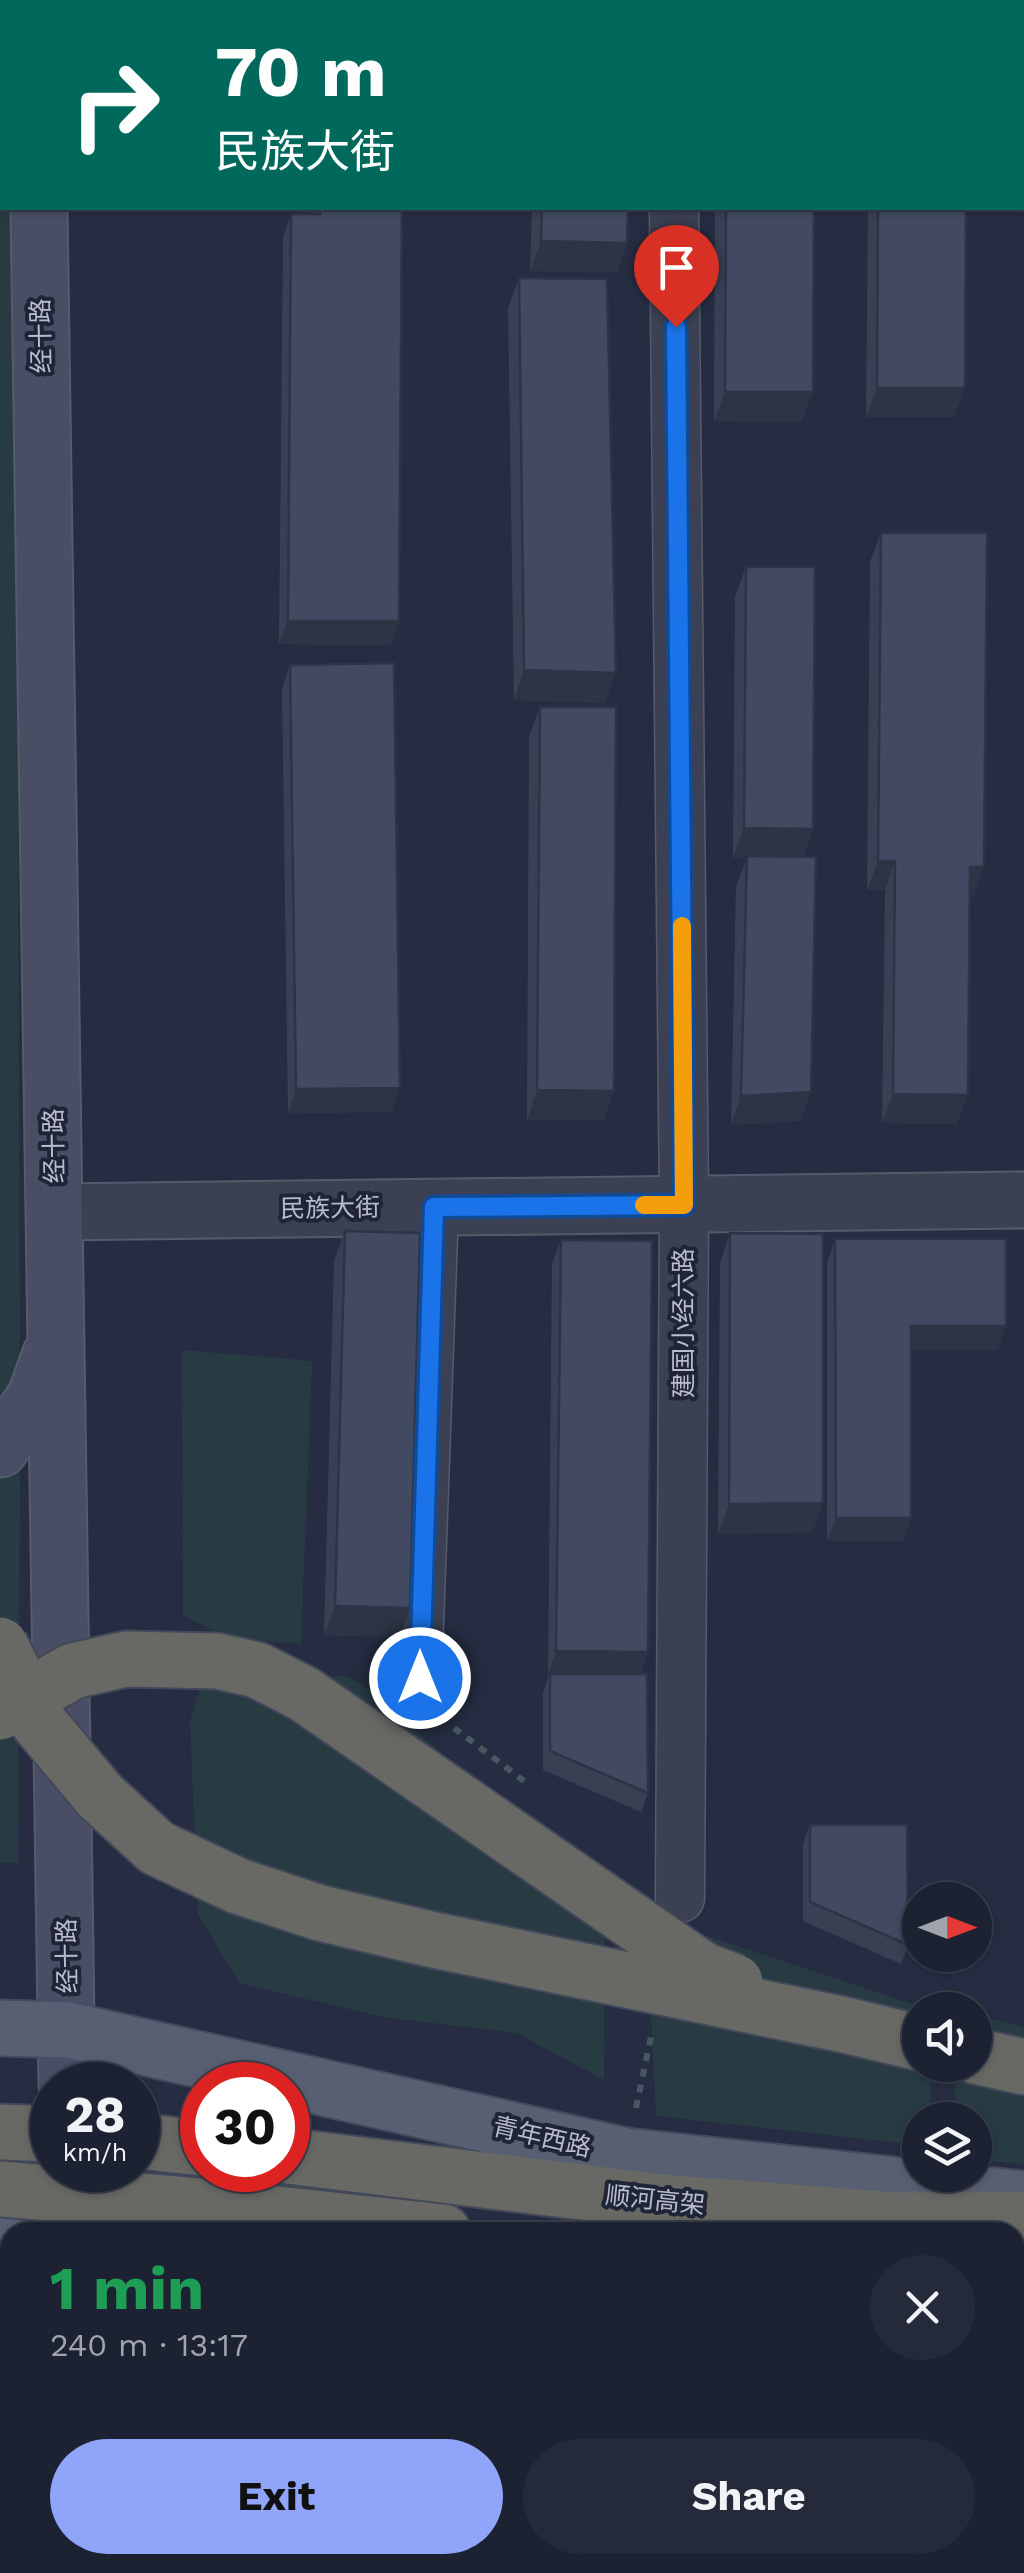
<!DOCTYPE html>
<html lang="en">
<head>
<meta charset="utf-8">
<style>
	body { margin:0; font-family:"Work Sans","Noto Sans SC",sans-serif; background:#252a3a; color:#f1f3f6; height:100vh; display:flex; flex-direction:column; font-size:38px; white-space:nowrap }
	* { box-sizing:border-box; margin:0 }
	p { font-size:32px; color:#a0a4ac }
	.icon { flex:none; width:55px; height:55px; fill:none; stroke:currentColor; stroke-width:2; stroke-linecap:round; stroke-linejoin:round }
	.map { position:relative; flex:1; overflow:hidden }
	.details { position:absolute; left:0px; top:2222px; width:1025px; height:352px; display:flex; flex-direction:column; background:#1c2232; border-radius:30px 30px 0 0; box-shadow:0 2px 8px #0004,0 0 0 2px #3a3f4d }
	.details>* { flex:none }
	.guide { position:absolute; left:0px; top:0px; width:1025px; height:210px; box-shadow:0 2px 8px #0004,0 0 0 2px #3a3f4d; background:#00695c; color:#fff; overflow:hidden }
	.needle { width:65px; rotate:90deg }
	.controls { position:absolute; left:902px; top:1882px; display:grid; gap:20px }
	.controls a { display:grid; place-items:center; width:90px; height:90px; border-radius:50%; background:#1c2232; box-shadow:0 2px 8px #0004,0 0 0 2px #3a3f4d; font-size:50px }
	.speed { position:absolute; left:30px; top:2062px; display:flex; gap:20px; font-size:50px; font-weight:700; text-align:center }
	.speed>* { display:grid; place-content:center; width:130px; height:130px; border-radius:50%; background:#1c2232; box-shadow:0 2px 8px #0004,0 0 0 2px #3a3f4d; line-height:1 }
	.speed small { font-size:25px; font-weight:400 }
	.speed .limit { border:15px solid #d22; background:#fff; color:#111 }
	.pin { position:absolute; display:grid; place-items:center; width:85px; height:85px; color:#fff; margin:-102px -42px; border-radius:50% 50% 50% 0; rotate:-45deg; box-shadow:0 0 10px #0007 }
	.pin .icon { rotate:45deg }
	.me { position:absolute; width:110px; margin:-55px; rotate:0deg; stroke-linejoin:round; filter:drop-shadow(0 0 8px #0008) }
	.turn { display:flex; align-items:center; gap:35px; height:210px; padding:0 50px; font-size:45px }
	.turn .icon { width:130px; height:130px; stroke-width:2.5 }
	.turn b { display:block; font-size:70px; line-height:85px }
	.round { display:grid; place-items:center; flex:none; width:105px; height:105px; border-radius:52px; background:#252a3a }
	.head { display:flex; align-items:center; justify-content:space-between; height:170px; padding:0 50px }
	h1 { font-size:60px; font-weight:700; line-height:75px; color:#1e9e55 }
	.cta { display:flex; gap:20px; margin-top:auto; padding:20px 50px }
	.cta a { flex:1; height:115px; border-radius:60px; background:#90a4f9; color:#111; font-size:40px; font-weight:700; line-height:115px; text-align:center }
	.cta a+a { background:#252a3a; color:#f1f3f6 }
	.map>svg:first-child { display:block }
	.medical { fill:#383343 }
	.green { fill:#283b43 }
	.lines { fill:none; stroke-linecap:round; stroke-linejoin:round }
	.stream { stroke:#3a4469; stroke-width:12 }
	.minor-casing { stroke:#565b6c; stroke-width:51 }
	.tertiary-casing { stroke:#565b6c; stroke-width:59 }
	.secondary-casing { stroke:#565b6c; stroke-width:59 }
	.primary-casing { stroke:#44495b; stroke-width:59 }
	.trunk-casing { stroke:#424859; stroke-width:59 }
	.path { stroke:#475860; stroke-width:6; stroke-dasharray:8 8; stroke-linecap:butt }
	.minor { stroke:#3b4052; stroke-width:48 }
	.tertiary { stroke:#3b4052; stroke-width:55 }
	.secondary { stroke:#494e65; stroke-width:55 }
	.primary { stroke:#595f72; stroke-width:55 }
	.trunk { stroke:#686865; stroke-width:55 }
	.trunk-bridge-casing { stroke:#424859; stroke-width:59; stroke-linecap:butt }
	.trunk-bridge { stroke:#686865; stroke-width:55 }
	.wall { fill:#394054 }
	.shaded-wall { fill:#2e3445 }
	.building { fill:#424a62; stroke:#2e3445; stroke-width:2.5 }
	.route-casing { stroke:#114b97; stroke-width:25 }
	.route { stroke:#1a73e8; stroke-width:18 }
	.slow { stroke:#f59e0b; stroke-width:18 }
	.labels { text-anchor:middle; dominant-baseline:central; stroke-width:8; stroke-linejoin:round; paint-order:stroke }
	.street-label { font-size:25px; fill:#b8bccc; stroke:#1f2537 }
</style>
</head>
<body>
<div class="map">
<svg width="1024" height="2573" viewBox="0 0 1024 2573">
	<rect width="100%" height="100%" fill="#262d42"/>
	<path class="medical" d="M 106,0 L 643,0 L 643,2 L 106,2 Z"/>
	<path class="green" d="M 0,0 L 15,0 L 2,2 L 2,208 L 16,208 L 20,1391 L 0,1422 Z
		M 182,1350 L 312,1361 L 301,1644 L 225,1637 L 183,1615 Z
		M 20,1463 L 18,1863 L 0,1863 L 0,1473 Z
		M 347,1676 L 370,1690 L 605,1898 L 604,2080 L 517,2033 L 383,2017 L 239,1983 L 198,1914 L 190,1721 L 201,1685 Z
		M 646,1916 L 931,2010 L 920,2010 L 920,2065 L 931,2065 L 930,2120 L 920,2120 L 920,2145 L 656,2116 Z
		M 975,2015 L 1024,2027 L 1024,2164 L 975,2160 L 975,2120 L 956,2120 L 955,2065 L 975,2065 Z"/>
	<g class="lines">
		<path class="stream" d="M 588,2565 L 598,2573"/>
		<g class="minor-casing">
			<path id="minor" d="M 672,0 L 672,2
				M 930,0 L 930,2
				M 1022,37 L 1024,37
				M 674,208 L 684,1205 L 680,1898
				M 421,1703 L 418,1653 L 434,1207"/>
		</g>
		<g class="tertiary-casing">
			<path id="tertiary" d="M 55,1212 L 1024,1200"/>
		</g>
		<g class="secondary-casing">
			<path id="secondary" d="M 35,0 L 35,2
				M 39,208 L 67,2085
				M 0,1449 L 36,1396 L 50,1356
				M 56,2232 L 62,2170
				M 56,2565 L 56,2573"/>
		</g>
		<g class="primary-casing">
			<path id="primary" d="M 0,2028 L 68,2030 L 626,2156 L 1024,2199
				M 0,2243 L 10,2243
				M 1015,2306 L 1024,2306"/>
		</g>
		<g class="trunk-casing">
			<path id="trunk" d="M 845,2025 L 920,2043
				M 975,2056 L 1024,2067
				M 0,2132 L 52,2134
				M 138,2141 L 202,2148
				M 288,2156 L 662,2202 L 896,2220 L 1024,2219
				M 233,2209 L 443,2232
				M 1015,2275 L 1024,2275
				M 1015,2336 L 1024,2336
				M 150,2573 L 151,2565
				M 283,2573 L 297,2565"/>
		</g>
		<path class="path" d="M 454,1728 L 528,1784
			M 636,2108 L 652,2032"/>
		<use href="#minor" class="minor"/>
		<use href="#tertiary" class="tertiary"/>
		<use href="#secondary" class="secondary"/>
		<use href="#primary" class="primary"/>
		<use href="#trunk" class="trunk"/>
		<g class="trunk-bridge-casing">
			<path id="trunk-bridge" d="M 0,1645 L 39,1723 L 100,1796 L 157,1848 L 238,1886 L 320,1913 L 434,1940 L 845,2025
				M 0,1712 L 73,1671 L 126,1659 L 217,1661 L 257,1670 L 304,1694 L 703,1970 L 735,1982
				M 0,2189 L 233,2209
				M 0,2557 L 10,2563"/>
		</g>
		<use href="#trunk-bridge" class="trunk-bridge"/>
	</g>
	<path class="wall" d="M 311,208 L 402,208 L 399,621 L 390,645 L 279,644 L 283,237 L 291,214 L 311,214 Z
		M 532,208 L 628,208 L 617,272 L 530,271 Z
		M 715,208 L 814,208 L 802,422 L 714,421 Z
		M 868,208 L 966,208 L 954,417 L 866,417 Z
		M 519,278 L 605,703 L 514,700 L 508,308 Z
		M 881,533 L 973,897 L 970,897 L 957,1124 L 882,1123 L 885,890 L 867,890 L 870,562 Z
		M 746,567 L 813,829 L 803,857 L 811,1092 L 800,1121 L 731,1125 L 736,886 L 747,858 L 733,858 L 735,596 Z
		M 290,665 L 392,1112 L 288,1113 L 282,689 Z
		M 540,707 L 614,1091 L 603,1120 L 527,1120 L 529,736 Z
		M 345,1231 L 410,1608 L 400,1637 L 324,1635 L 334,1261 Z
		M 730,1233 L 823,1503 L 812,1532 L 718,1534 L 720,1263 Z
		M 835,1239 L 998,1350 L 911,1350 L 903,1541 L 827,1541 L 827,1263 Z
		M 561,1240 L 648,1652 L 640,1674 L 648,1793 L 641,1812 L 543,1770 L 543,1693 L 549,1675 L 548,1675 L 552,1263 Z
		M 810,1825 L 908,1945 L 901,1964 L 803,1921 L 803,1844 Z
		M 733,2565 L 964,2565 L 964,2573 L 733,2573 Z
		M 1004,2565 L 1015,2565 L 1024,2573 L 1004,2573 Z"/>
	<path class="shaded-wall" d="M 245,0 L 364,0 L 363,2 L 244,2 Z
		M 727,0 L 900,0 L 899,2 L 726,2 Z
		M 541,241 L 627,243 L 617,272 L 530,271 Z
		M 877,388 L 965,388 L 954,417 L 866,417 Z
		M 725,392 L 813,392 L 802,422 L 714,421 Z
		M 288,621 L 399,621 L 390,645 L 279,644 Z
		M 524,670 L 616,673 L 605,703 L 514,700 Z
		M 744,828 L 813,829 L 803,858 L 733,858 Z
		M 878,861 L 895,861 L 885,890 L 867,890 Z
		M 970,867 L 984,867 L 973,897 L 959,897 Z
		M 400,1088 L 392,1112 L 288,1113 L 296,1089 Z
		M 537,1090 L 614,1091 L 603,1120 L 527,1120 Z
		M 811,1092 L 800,1121 L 731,1125 L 741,1096 Z
		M 893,1094 L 968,1095 L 957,1124 L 882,1123 Z
		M 911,1326 L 1006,1326 L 998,1350 L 903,1350 Z
		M 823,1503 L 812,1532 L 718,1534 L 729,1504 Z
		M 836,1518 L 911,1518 L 903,1541 L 827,1541 Z
		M 335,1606 L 410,1608 L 400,1637 L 324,1635 Z
		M 556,1651 L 648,1652 L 639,1675 L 548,1675 Z
		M 743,2565 L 800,2565 L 797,2573 L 740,2573 Z"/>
	<path class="building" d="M 320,208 L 402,208 L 399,621 L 288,621 L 291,214 L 320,214 Z
		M 542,208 L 628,208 L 627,243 L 541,241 Z
		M 726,208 L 814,208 L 813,392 L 725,392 Z
		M 878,208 L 966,208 L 965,388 L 877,388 Z
		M 519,278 L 607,279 L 616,673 L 524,670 Z
		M 881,533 L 987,533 L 984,867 L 970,867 L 968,1095 L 893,1094 L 895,861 L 878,861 Z
		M 746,567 L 815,567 L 813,829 L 744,828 Z
		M 394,663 L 400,1088 L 296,1089 L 290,665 Z
		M 540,707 L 616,707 L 614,1091 L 537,1090 Z
		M 747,856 L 816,857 L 811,1092 L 741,1096 Z
		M 345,1231 L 420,1233 L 410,1608 L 335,1606 Z
		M 730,1233 L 823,1234 L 823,1503 L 729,1504 Z
		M 835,1239 L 1006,1239 L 1006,1326 L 911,1326 L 911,1518 L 836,1518 Z
		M 561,1240 L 652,1241 L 648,1652 L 556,1651 Z
		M 550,1674 L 647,1674 L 648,1793 L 550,1751 Z
		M 810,1825 L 907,1825 L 908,1945 L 810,1902 Z
		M 1015,2409 L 1024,2409 L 1024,2573 L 1016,2573 Z
		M 800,2565 L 964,2565 L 964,2573 L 800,2573 Z"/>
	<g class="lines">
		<g class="route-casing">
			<path id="route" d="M 420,1678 L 434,1207 L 684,1205 L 676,327"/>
		</g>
		<use href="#route" class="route"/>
		<path class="slow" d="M 644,1205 L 684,1205 L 682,926"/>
	</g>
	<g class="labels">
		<g class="street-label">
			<text transform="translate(41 336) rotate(-91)">经十路</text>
			<text transform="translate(54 1146) rotate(-91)">经十路</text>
			<text transform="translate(330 1208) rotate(-1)">民族大街</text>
			<text transform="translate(683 1323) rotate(-90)">建国小经六路</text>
			<text transform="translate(67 1956) rotate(-91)">经十路</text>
			<text transform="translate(542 2137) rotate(13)">青年西路</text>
			<text transform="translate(655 2200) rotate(6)">顺河高架</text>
		</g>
	</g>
</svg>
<div class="controls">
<a><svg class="needle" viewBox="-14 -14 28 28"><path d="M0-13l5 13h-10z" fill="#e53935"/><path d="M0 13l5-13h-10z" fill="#a0a4ac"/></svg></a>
<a><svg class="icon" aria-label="sound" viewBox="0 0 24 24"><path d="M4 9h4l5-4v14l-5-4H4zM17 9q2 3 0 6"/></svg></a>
<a><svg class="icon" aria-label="layers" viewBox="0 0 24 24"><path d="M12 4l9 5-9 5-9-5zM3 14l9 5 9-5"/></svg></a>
</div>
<div class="speed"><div>28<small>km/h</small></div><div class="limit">30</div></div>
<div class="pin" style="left:676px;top:327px;background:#d93025"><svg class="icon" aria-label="arrive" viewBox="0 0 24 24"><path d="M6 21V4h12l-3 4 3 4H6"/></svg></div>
<svg class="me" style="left:420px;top:1678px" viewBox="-20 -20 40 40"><circle r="17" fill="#1a73e8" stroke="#fff" stroke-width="3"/><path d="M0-11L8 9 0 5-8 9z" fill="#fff"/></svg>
<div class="guide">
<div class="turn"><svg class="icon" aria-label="right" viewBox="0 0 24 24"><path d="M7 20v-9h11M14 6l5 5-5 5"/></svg><div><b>70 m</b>民族大街</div></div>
</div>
<section class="details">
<div class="head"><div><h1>1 min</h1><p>240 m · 13:17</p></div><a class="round"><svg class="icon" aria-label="close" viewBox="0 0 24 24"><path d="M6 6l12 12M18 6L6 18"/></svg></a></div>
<div class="cta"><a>Exit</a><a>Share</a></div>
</section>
</div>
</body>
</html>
